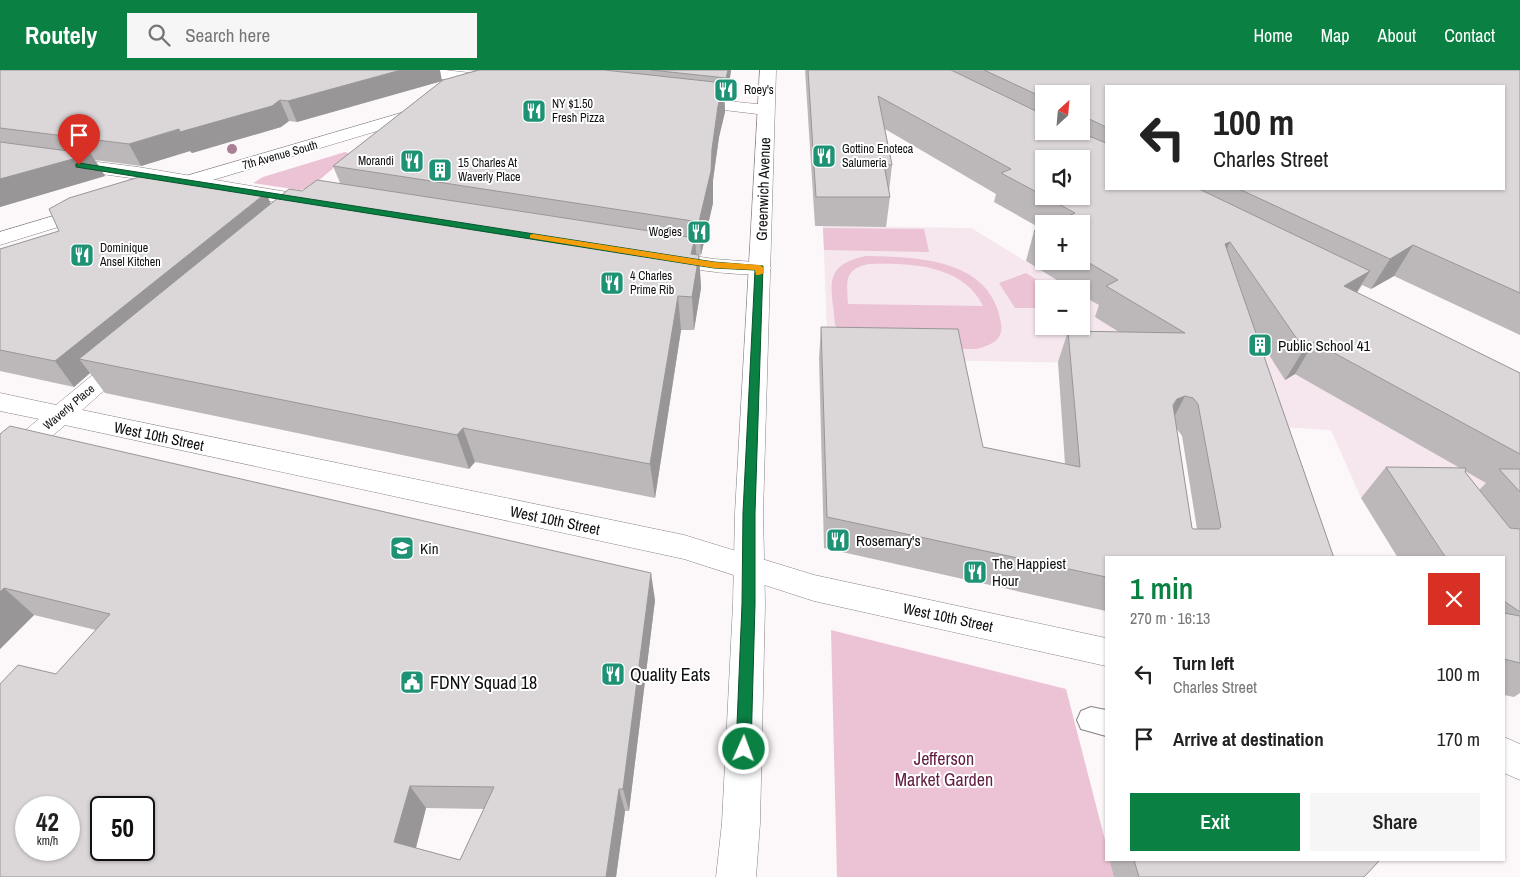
<!DOCTYPE html>
<html lang="en">
<head>
<meta charset="utf-8">
<style>
	body { margin:0; font-family:"Archivo Narrow",sans-serif; background:#f6f6f6; color:#222; height:100vh; display:flex; flex-direction:column; font-size:19px; white-space:nowrap }
	* { box-sizing:border-box; margin:0 }
	p { font-size:16px; color:#767676 }
	.icon { flex:none; width:28px; height:28px; fill:none; stroke:currentColor; stroke-width:2; stroke-linecap:round; stroke-linejoin:round }
	.map { position:relative; flex:1; overflow:hidden }
	.panel { position:absolute; left:1105px; top:486px; width:400px; height:305px; display:flex; flex-direction:column; background:#fff; border-radius:0px; box-shadow:0 1px 4px #0004 }
	.panel>* { flex:none }
	.top-card { position:absolute; left:1105px; top:15px; width:400px; height:105px; border-radius:0px; box-shadow:0 1px 4px #0004; background:#fff; color:#222; overflow:hidden }
	.needle { width:32px; rotate:26deg }
	.buttons { position:absolute; left:1035px; top:15px; display:grid; gap:10px }
	.buttons a { display:grid; place-items:center; width:55px; height:55px; border-radius:0px; background:#fff; box-shadow:0 1px 4px #0004; font-size:25px }
	.speed { position:absolute; left:15px; top:726px; display:flex; gap:10px; font-size:25px; font-weight:700; text-align:center }
	.speed>* { display:grid; place-content:center; width:65px; height:65px; border-radius:50%; background:#fff; box-shadow:0 1px 4px #0004; line-height:1 }
	.speed small { font-size:12px; font-weight:400 }
	.speed .limit { border:2px solid #111; border-radius:8px; background:#fff; color:#111 }
	.pin { position:absolute; display:grid; place-items:center; width:42px; height:42px; color:#fff; margin:-51px -21px; border-radius:50% 50% 50% 0; rotate:-45deg; box-shadow:0 0 5px #0007 }
	.pin .icon { rotate:45deg }
	.me { position:absolute; width:55px; margin:-28px; rotate:2deg; stroke-linejoin:round; filter:drop-shadow(0 0 4px #0008) }
	.turn { display:flex; align-items:center; gap:18px; height:105px; padding:0 25px; font-size:22px }
	.turn .icon { width:65px; height:65px; stroke-width:2.5 }
	.turn b { display:block; font-size:35px; line-height:42px }
	.round { display:grid; place-items:center; flex:none; width:52px; height:52px; border-radius:0px; background:#f6f6f6 }
	.head { display:flex; align-items:center; justify-content:space-between; height:85px; padding:0 25px }
	h1 { font-size:30px; font-weight:600; line-height:38px; color:#0b8043 }
	.action { display:flex; gap:10px; margin-top:auto; padding:10px 25px }
	.action a { flex:1; height:58px; border-radius:0px; background:#0b8043; color:#fff; font-size:20px; font-weight:600; line-height:58px; text-align:center }
	.action a+a { background:#f6f6f6; color:#222 }
	ul { padding:0; list-style:none }
	li { display:flex; align-items:center; gap:15px; height:65px; padding:0 25px }
	li div { flex:1 }
	li b { display:block; font-size:19px }
	li em { font-style:normal }
	header { display:flex; align-items:center; gap:30px; box-sizing:border-box; height:70px; padding:0 25px; background:#0b8043; color:#fff }
	header strong { font-size:24px }
	nav { display:flex; gap:28px; margin-inline-start:auto; font-size:18px }
	.search { width:350px; height:45px; background:#f6f6f6; display:flex; align-items:center; gap:12px; box-sizing:border-box; padding:0 18px; border-radius:0px; color:#767676; font-size:19px }
	.map>svg:first-child { display:block }
	.built { fill:#f5e7ed }
	.green { fill:#ebc3d4; fill-rule:evenodd }
	.lines { fill:none; stroke-linecap:round; stroke-linejoin:round }
	.service-casing { stroke:#868183; stroke-width:2 }
	.minor-casing { stroke:#868183; stroke-width:1 }
	.secondary-casing { stroke:#868183; stroke-width:1 }
	.service { fill:#fff; fill-rule:evenodd }
	.minor { fill:#fff; fill-rule:evenodd }
	.secondary { fill:#fff; fill-rule:evenodd }
	.tree { fill:#a87f94 }
	.wall { fill:#bcb8ba; fill-rule:evenodd }
	.shaded-wall { fill:#999697 }
	.building { fill:#dbd6d8; stroke:#999697; fill-rule:evenodd }
	.route { fill:#0b8043; stroke:#07532c }
	.slow { fill:#f59e0b }
	.labels { text-anchor:middle; dominant-baseline:central; stroke-width:4; stroke-linejoin:round; paint-order:stroke }
	.far-poi-label { font-size:12px; fill:#100f0f; stroke:#fff; text-anchor:start }
	.far-street-label { font-size:12px; fill:#100f0f; stroke:#fff }
	.street-label { font-size:15px; fill:#100f0f; stroke:#fff }
	.poi-label { font-size:15px; fill:#100f0f; stroke:#fff; text-anchor:start }
	.near-poi-label { font-size:18px; fill:#100f0f; stroke:#fff; text-anchor:start }
	.near-park-label { font-size:18px; fill:#631c42; stroke:#fff }
</style>
</head>
<body>
<header>
<strong>Routely</strong>
<div class="search"><svg class="icon" aria-label="search" viewBox="0 0 24 24"><circle cx="10" cy="10" r="6"/><path d="M15 15l6 6"/></svg>Search here</div>
<nav><a>Home</a><a>Map</a><a>About</a><a>Contact</a></nav>
</header>
<div class="map">
<svg width="1520" height="807" viewBox="0 0 1520 807">
	<rect width="100%" height="100%" fill="#fcf7f9"/>
	<path class="built" d="M 823,156 L 971,158 L 1071,219 L 1044,219 L 1044,256 L 1081,256 L 1081,220 L 1190,166 L 1520,432 L 1361,428 L 1331,360 L 1259,356 L 1086,293 L 828,288 Z"/>
	<path class="green" d="M 345,82 L 350,84 L 311,117 L 300,120 L 253,113 L 263,107 Z
		M 823,158 L 924,159 L 929,182 L 824,180 Z
		M 866,186 C 917,187 991,188 1001,253 C 1004,270 991,275 976,279 L 880,278 L 838,261 L 835,254 C 832,217 821,195 866,186 ZM 869,194 C 909,193 963,194 983,236 L 848,234 C 847,212 843,199 869,194 Z
		M 1026,203 L 1051,219 L 1044,219 L 1044,238 L 1015,238 L 999,213 Z
		M 831,560 L 1066,619 L 1106,774 L 1106,790 L 1111,790 L 1115,807 L 837,807 Z"/>
	<g class="lines">
		<g class="service-casing">
			<path id="service" d="M 1091,637 L 1106,640 L 1106,666 L 1081,659 L 1077,650 L 1081,641 Z"/>
		</g>
		<g class="minor-casing">
			<path id="minor" d="M 400,0 L 445,0 L 496,6 L 502,8 L 504,11 L 502,14 L 496,16 L 408,5 L 403,3 Z
				M 688,27 L 766,35 L 772,37 L 774,40 L 772,43 L 766,45 L 682,35 L 680,32 L 682,29 Z
				M 0,80 L 138,97 L 317,127 L 324,129 L 327,133 L 324,137 L 317,139 L 138,109 L 0,90 Z
				M 661,181 L 714,189 L 768,193 L 771,198 L 768,203 C 744,208 679,198 654,191 L 651,187 L 654,183 Z
				M 126,281 L 134,284 L 138,289 L 134,294 L 82,340 L 684,465 L 814,505 L 1106,568 L 1106,596 L 814,531 L 684,489 L 65,355 L 10,403 L 0,406 L 0,381 L 39,349 L 0,341 L 0,323 L 56,335 L 118,284 Z
				M 1504,667 L 1520,674 L 1520,710 L 1504,703 Z"/>
		</g>
		<g class="secondary-casing">
			<path id="secondary" d="M 760,0 L 776,0 L 763,443 L 765,534 L 760,753 L 756,807 L 716,807 L 722,753 L 733,534 L 735,443 Z
				M 425,36 L 431,37 L 433,41 L 431,45 L 159,126 L 152,128 L 145,126 L 143,122 L 145,118 Z
				M 90,135 L 97,137 L 100,141 L 97,145 L 0,175 L 0,162 Z"/>
		</g>
		<use href="#service" class="service"/>
		<use href="#minor" class="minor"/>
		<use href="#secondary" class="secondary"/>
	</g>
	<circle class="tree" cx="232" cy="79" r="5"/>
	<path class="wall" d="M 0,0 L 442,11 L 475,1 L 466,0 L 731,0 L 727,29 L 724,28 L 725,42 L 719,67 L 713,110 L 713,133 L 701,185 L 696,184 L 699,185 L 701,218 L 694,260 L 681,260 L 655,428 L 475,392 L 469,399 L 105,323 L 90,303 L 74,317 L 0,301 L 0,179 L 271,134 L 302,121 L 340,113 L 333,96 L 442,11 L 297,52 L 289,51 L 281,57 L 192,83 L 190,81 L 141,96 L 95,90 L 105,106 L 0,137 Z
		M 805,0 L 1520,0 L 1520,265 L 1394,206 L 1371,219 L 1362,215 L 1357,223 L 1520,303 L 1520,623 L 1514,627 L 1504,625 L 1504,488 L 1398,488 L 1361,428 L 1386,397 L 1460,398 L 1295,304 L 1285,310 L 1257,266 L 1334,488 L 1106,488 L 1106,541 L 824,478 L 819,288 L 821,257 L 983,377 L 1065,394 L 1058,292 L 1068,261 L 1119,262 L 1095,247 L 1099,235 L 1081,225 L 1081,219 L 1071,219 L 1026,191 L 1034,161 L 1040,158 L 994,132 L 996,124 L 885,59 L 892,95 L 889,122 L 890,127 L 886,157 L 815,156 ZM 1106,16 L 1504,119 L 1106,119 ZM 1044,24 L 1081,24 L 1081,61 L 1044,61 ZM 1044,154 L 1081,154 L 1081,191 L 1044,191 ZM 1177,359 L 1182,366 L 1197,459 L 1194,459 L 1192,458 ZM 1465,401 L 1486,413 L 1479,420 Z
		M 0,364 L 655,530 L 629,741 L 625,741 L 616,807 L 0,807 L 56,604 L 96,560 L 34,545 L 0,579 ZM 426,738 L 484,739 L 460,790 L 416,778 Z
		M 1112,790 L 1380,790 L 1364,807 L 1114,807 L 1110,792 Z"/>
	<path class="shaded-wall" d="M 401,0 L 440,0 L 442,11 L 297,52 L 288,31 Z
		M 728,0 L 731,0 L 727,29 L 726,8 Z
		M 724,13 L 725,42 L 719,67 L 713,110 L 713,133 L 701,185 L 699,152 L 712,79 L 718,36 Z
		M 280,30 L 289,51 L 281,57 L 192,83 L 190,81 L 141,96 L 129,74 Z
		M 91,84 L 105,106 L 0,137 L 0,109 Z
		M 266,123 L 277,147 L 79,289 L 90,303 L 74,317 L 55,291 Z
		M 695,168 L 697,194 L 699,185 L 701,218 L 694,260 L 692,227 L 691,184 Z
		M 1230,172 L 1216,202 L 1225,174 Z
		M 1413,175 L 1394,206 L 1371,219 L 1390,189 Z
		M 1370,201 L 1351,231 L 1344,216 Z
		M 678,226 L 681,260 L 655,428 L 650,394 Z
		M 1314,272 L 1295,304 L 1285,310 L 1304,279 Z
		M 1185,326 L 1169,357 L 1161,360 L 1177,329 Z
		M 463,358 L 475,392 L 469,399 L 457,365 Z
		M 651,503 L 655,530 L 629,741 L 623,719 Z
		M 4,518 L 34,545 L 0,579 L 0,522 Z
		M 410,716 L 426,738 L 412,793 L 394,772 Z
		M 619,719 L 625,741 L 616,807 L 606,807 Z"/>
	<path class="building" d="M 0,0 L 401,0 L 288,31 L 280,30 L 272,36 L 180,62 L 179,59 L 129,74 L 0,58 Z
		M 479,0 L 604,0 L 724,13 L 718,36 L 712,79 L 711,101 L 699,152 L 333,96 L 443,10 Z
		M 651,0 L 728,0 L 726,8 Z
		M 808,0 L 951,0 L 1044,45 L 1044,61 L 1078,61 L 1081,63 L 1087,63 L 1089,66 L 1106,73 L 1106,119 L 1199,119 L 1370,201 L 1344,216 L 1520,303 L 1520,384 L 1314,272 L 1304,279 L 1230,172 L 1225,174 L 1334,488 L 1106,488 L 1106,507 L 827,447 L 821,257 L 958,259 L 983,377 L 1080,397 L 1068,261 L 1185,263 L 1106,216 L 1118,210 L 1081,188 L 1081,154 L 1051,154 L 1075,143 L 1044,126 L 1081,126 L 1081,89 L 1044,89 L 1044,126 L 1001,103 L 1011,99 L 878,26 L 892,95 L 884,95 L 890,127 L 816,127 ZM 1185,326 L 1193,328 L 1198,334 L 1221,457 L 1219,459 L 1194,459 L 1192,458 L 1173,335 L 1177,329 Z
		M 984,0 L 1520,0 L 1520,223 L 1413,175 L 1390,189 L 1239,119 L 1504,119 L 1504,16 L 1106,16 L 1106,57 L 1081,45 L 1081,24 L 1044,24 L 1044,28 Z
		M 0,72 L 91,84 L 0,109 Z
		M 146,105 L 266,123 L 55,291 L 0,280 L 0,179 L 59,161 L 49,139 L 69,128 Z
		M 317,110 L 695,168 L 691,184 L 699,185 L 692,227 L 678,226 L 650,394 L 463,358 L 457,365 L 79,289 L 289,119 L 302,121 Z
		M 1044,157 L 1044,167 L 1034,161 Z
		M 10,356 L 651,503 L 623,719 L 619,719 L 606,807 L 0,807 L 0,614 L 18,595 L 56,604 L 110,544 L 4,518 L 0,522 L 0,364 ZM 410,716 L 494,717 L 460,790 L 394,772 ZM 26,738 L 69,738 L 69,780 L 26,780 ZM 101,738 L 144,738 L 144,780 L 101,780 Z
		M 1386,397 L 1466,398 L 1465,402 L 1510,458 L 1520,459 L 1520,542 L 1504,531 L 1504,488 L 1446,488 Z
		M 1499,399 L 1520,399 L 1520,422 Z
		M 1504,543 L 1520,546 L 1520,593 L 1504,589 Z
		M 1134,790 L 1380,790 L 1364,807 L 1139,807 Z"/>
	<path class="route" d="M 79,93 L 714,192 L 763,196 L 755,443 L 755,534 L 751,679 L 749,684 L 744,686 L 738,684 L 736,679 L 742,534 L 743,443 L 755,200 L 714,198 L 76,97 L 76,94 Z"/>
	<path class="slow" d="M 533,164 L 714,192 L 760,195 L 764,198 L 764,203 L 759,205 L 756,205 L 755,200 L 714,198 L 530,168 L 530,165 Z"/>
	<defs>
		<g id="restaurant-square" transform="scale(1.25)"><rect x="-9" y="-9" width="18" height="18" rx="4" fill="#1e9275" stroke="#fff"/><path d="M-5-6h1v4h1v-4h1v4h1v-4h1v5L-1.5 .5V6h-2V.5L-5-1ZM5-6V6H3V1.5H1.5Q1.5-4 5-6Z" fill="#fff"/></g>
		<g id="building-square" transform="scale(1.25)"><rect x="-9" y="-9" width="18" height="18" rx="4" fill="#1e9275" stroke="#fff"/><path d="M-4-6H4V6H1V3H-1V6H-4ZM-2.5-4.3h1.7v1.8h-1.7ZM.8-4.3h1.7v1.8H.8ZM-2.5-1h1.7V.8h-1.7ZM.8-1h1.7V.8H.8Z" fill="#fff"/></g>
		<g id="school-square" transform="scale(1.25)"><rect x="-9" y="-9" width="18" height="18" rx="4" fill="#1e9275" stroke="#fff"/><path d="M0-5L7-2L0 1L-7-2ZM-4 1L0 2.5L4 1V4Q0 6-4 4Z" fill="#fff"/></g>
		<g id="civic-square" transform="scale(1.25)"><rect x="-9" y="-9" width="18" height="18" rx="4" fill="#1e9275" stroke="#fff"/><path d="M-.6-6.5H3V-4.5H.6V-3L4-1V1h2V6H-6V1h2V-1L-.6-3ZM-1.2 2.5V6h2.4V2.5Z" fill="#fff"/></g>
	</defs>
	<g fill-rule="evenodd">
		<use href="#restaurant-square" x="726" y="20"/>
		<use href="#restaurant-square" x="534" y="41"/>
		<use href="#restaurant-square" x="824" y="86"/>
		<use href="#restaurant-square" x="412" y="91"/>
		<use href="#building-square" x="440" y="100"/>
		<use href="#restaurant-square" x="699" y="162"/>
		<use href="#restaurant-square" x="82" y="185"/>
		<use href="#restaurant-square" x="612" y="213"/>
		<use href="#building-square" x="1260" y="275"/>
		<use href="#restaurant-square" x="838" y="470"/>
		<use href="#school-square" x="402" y="478"/>
		<use href="#restaurant-square" x="975" y="502"/>
		<use href="#restaurant-square" x="613" y="604"/>
		<use href="#civic-square" x="412" y="612"/>
	</g>
	<g class="labels">
		<g class="far-poi-label">
			<text x="744" y="20">Roey's</text>
			<text x="552" y="34">NY $1.50<tspan x="552" dy="14">Fresh Pizza</tspan></text>
			<text x="842" y="79">Gottino Enoteca<tspan x="842" dy="14">Salumeria</tspan></text>
			<text x="394" y="91" text-anchor="end">Morandi</text>
			<text x="458" y="93">15 Charles At<tspan x="458" dy="14">Waverly Place</tspan></text>
			<text x="682" y="162" text-anchor="end">Wogies</text>
			<text x="100" y="178">Dominique<tspan x="100" dy="14">Ansel Kitchen</tspan></text>
			<text x="630" y="206">4 Charles<tspan x="630" dy="14">Prime Rib</tspan></text>
		</g>
		<g class="far-street-label">
			<text transform="translate(280 85) rotate(-16)">7th Avenue South</text>
			<text transform="translate(69 337) rotate(-40)">Waverly Place</text>
		</g>
		<g class="street-label">
			<text transform="translate(763 119) rotate(-88)">Greenwich Avenue</text>
			<text transform="translate(159 366) rotate(12)">West 10th Street</text>
			<text transform="translate(555 450) rotate(12)">West 10th Street</text>
			<text transform="translate(948 547) rotate(12)">West 10th Street</text>
		</g>
		<g class="poi-label">
			<text x="1278" y="275">Public School 41</text>
			<text x="856" y="470">Rosemary's</text>
			<text x="420" y="478">Kin</text>
			<text x="992" y="493">The Happiest<tspan x="992" dy="17">Hour</tspan></text>
		</g>
		<g class="near-poi-label">
			<text x="630" y="604">Quality Eats</text>
			<text x="430" y="612">FDNY Squad 18</text>
		</g>
		<g class="near-park-label">
			<text x="944" y="688">Jefferson<tspan x="944" dy="21">Market Garden</tspan></text>
		</g>
	</g>
</svg>
<div class="buttons">
<a><svg class="needle" viewBox="-14 -14 28 28"><path d="M0-13l5 13h-10z" fill="#e53935"/><path d="M0 13l5-13h-10z" fill="#767676"/></svg></a>
<a><svg class="icon" aria-label="sound" viewBox="0 0 24 24"><path d="M4 9h4l5-4v14l-5-4H4zM17 9q2 3 0 6"/></svg></a>
<a>+</a>
<a>−</a>
</div>
<div class="speed"><div>42<small>km/h</small></div><div class="limit">50</div></div>
<div class="pin" style="left:79px;top:95px;background:#d93025"><svg class="icon" aria-label="arrive" viewBox="0 0 24 24"><path d="M6 21V4h12l-3 4 3 4H6"/></svg></div>
<svg class="me" style="left:744px;top:679px" viewBox="-20 -20 40 40"><circle r="17" fill="#0b8043" stroke="#fff" stroke-width="3"/><path d="M0-11L8 9 0 5-8 9z" fill="#fff"/></svg>
<div class="top-card">
<div class="turn"><svg class="icon" aria-label="left" viewBox="0 0 24 24"><path d="M17 20v-9H6M10 6l-5 5 5 5"/></svg><div><b>100 m</b>Charles Street</div></div>
</div>
<section class="panel">
<div class="head"><div><h1>1 min</h1><p>270 m · 16:13</p></div><a class="round" style="background:#d93025;color:#fff"><svg class="icon" aria-label="close" viewBox="0 0 24 24"><path d="M6 6l12 12M18 6L6 18"/></svg></a></div>
<ul>
<li><svg class="icon" aria-label="left" viewBox="0 0 24 24"><path d="M17 20v-9H6M10 6l-5 5 5 5"/></svg><div><b>Turn left</b><p>Charles Street</p></div><em>100 m</em></li>
<li><svg class="icon" aria-label="arrive" viewBox="0 0 24 24"><path d="M6 21V4h12l-3 4 3 4H6"/></svg><div><b>Arrive at destination</b></div><em>170 m</em></li>
</ul>
<div class="action"><a>Exit</a><a>Share</a></div>
</section>
</div>
</body>
</html>
